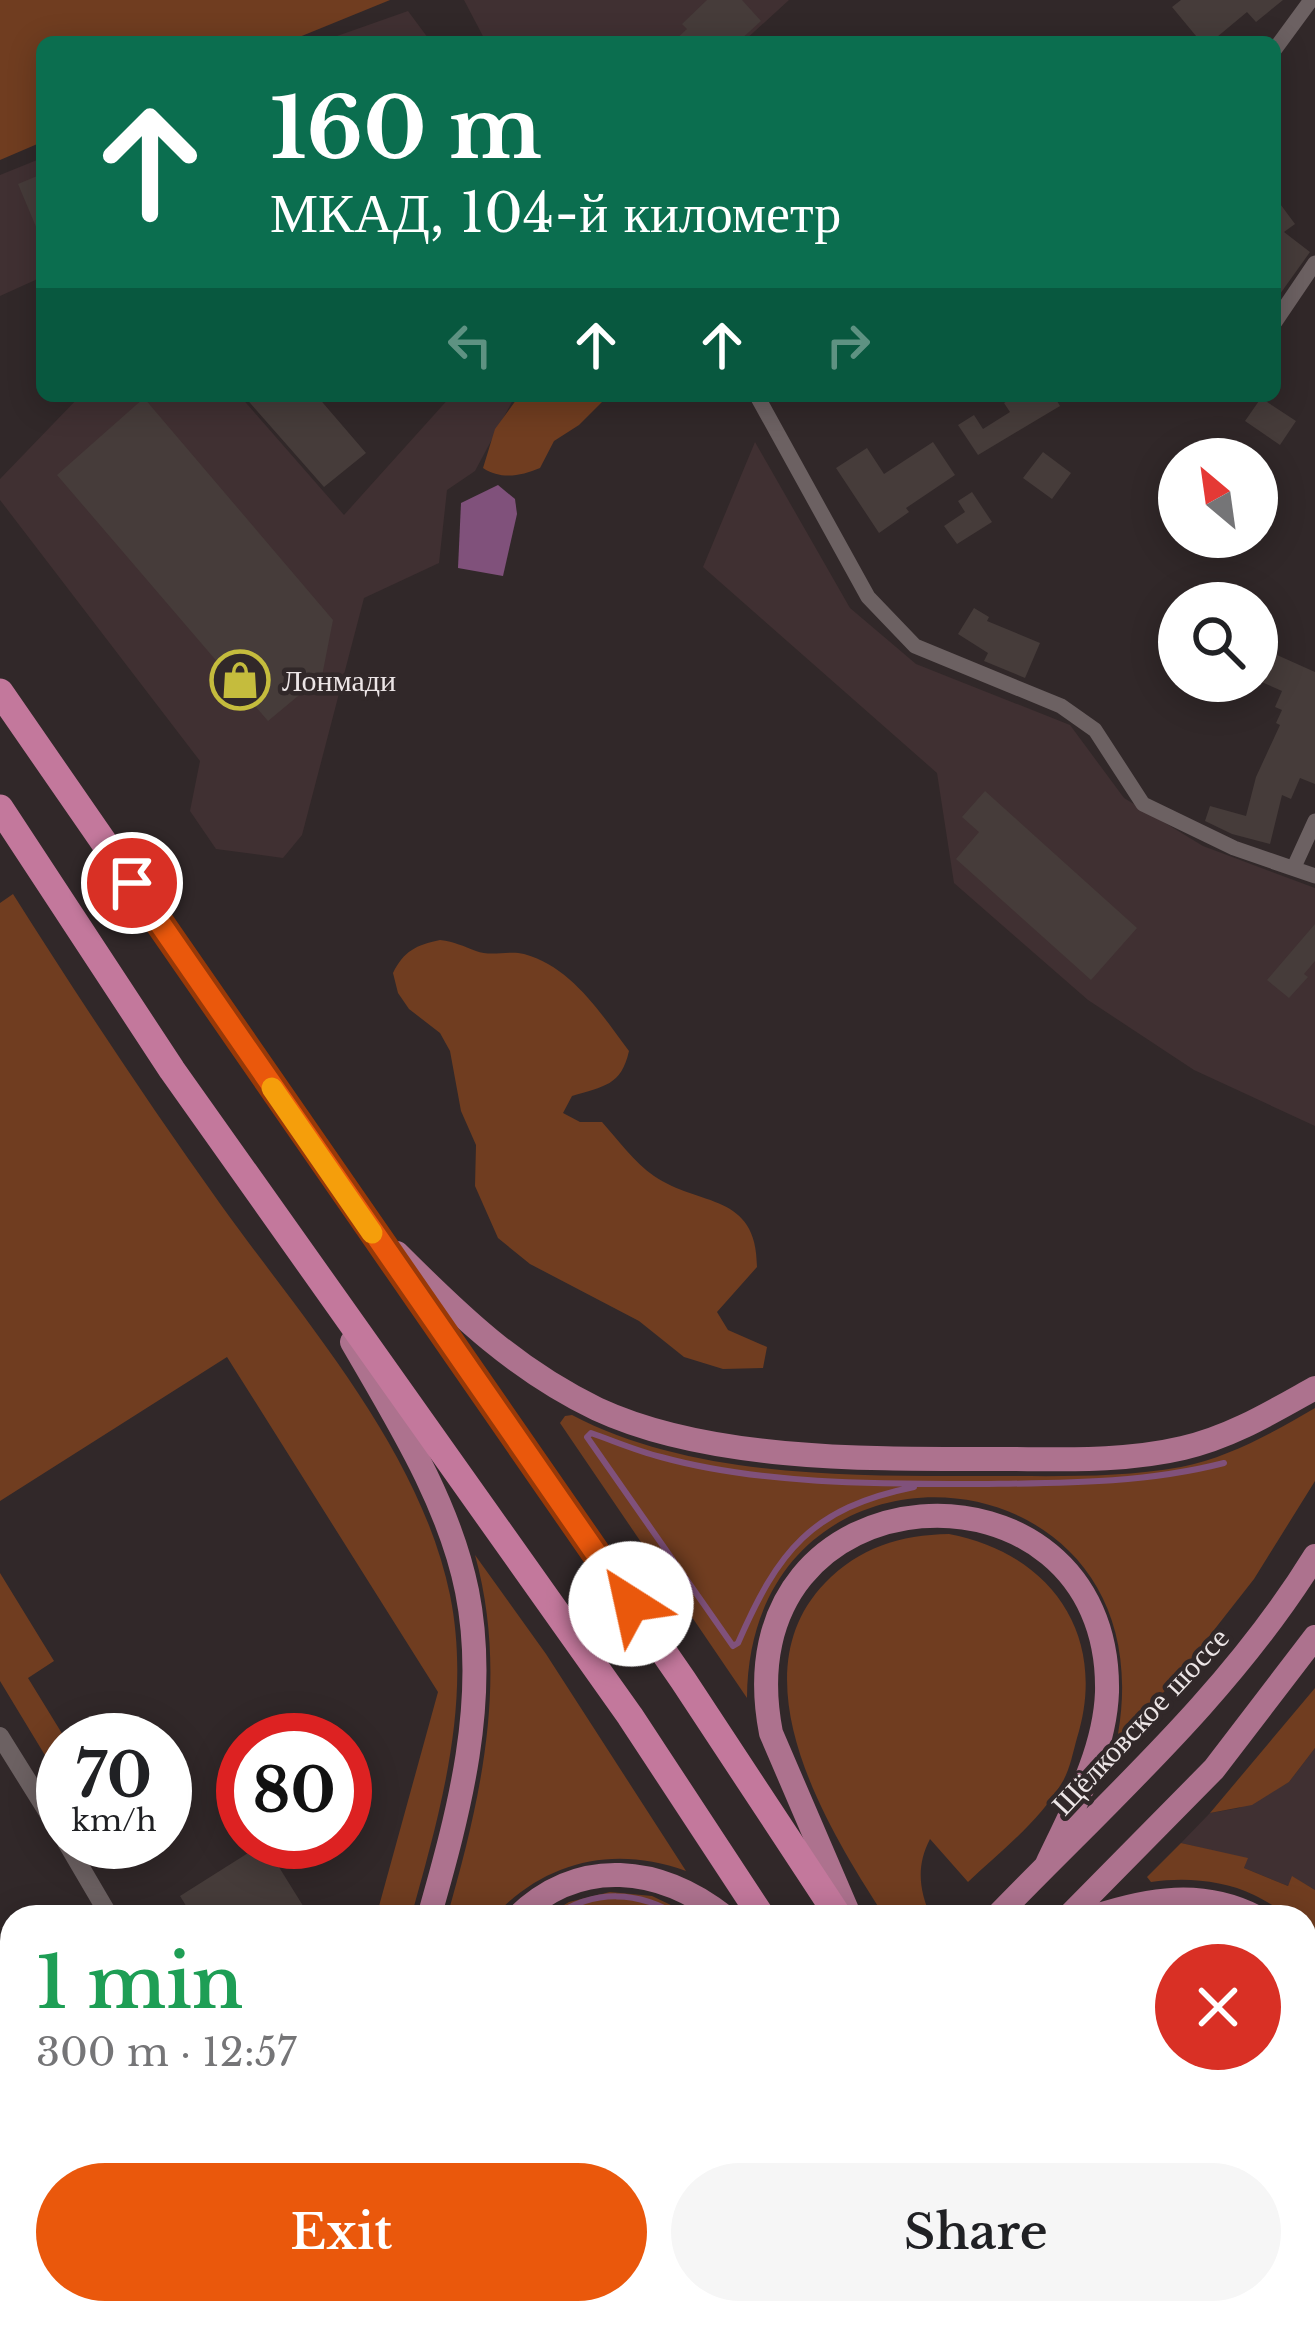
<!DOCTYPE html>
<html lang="en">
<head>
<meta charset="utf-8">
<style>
	body { margin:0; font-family:"Libre Baskerville",serif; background:#f6f6f6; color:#202124; height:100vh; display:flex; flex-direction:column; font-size:45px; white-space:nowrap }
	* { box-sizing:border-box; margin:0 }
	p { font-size:39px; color:#757577 }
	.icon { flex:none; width:66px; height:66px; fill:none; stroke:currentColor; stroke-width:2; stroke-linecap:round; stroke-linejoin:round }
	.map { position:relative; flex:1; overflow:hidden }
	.side { position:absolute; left:0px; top:1905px; width:1317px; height:420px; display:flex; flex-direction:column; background:#fff; border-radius:36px 36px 0 0; box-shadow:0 6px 30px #0003 }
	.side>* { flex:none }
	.hud { position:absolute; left:36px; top:36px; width:1245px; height:366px; border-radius:18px; box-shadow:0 6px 30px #0003; background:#0b6e4f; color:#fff; overflow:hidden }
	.needle { width:78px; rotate:331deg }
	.controls { position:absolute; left:1158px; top:438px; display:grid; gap:24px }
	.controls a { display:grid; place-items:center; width:120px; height:120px; border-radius:50%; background:#fff; box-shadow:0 6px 30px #0003; font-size:60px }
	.speed { position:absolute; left:36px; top:1713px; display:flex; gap:24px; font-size:60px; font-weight:700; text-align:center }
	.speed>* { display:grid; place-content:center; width:156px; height:156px; border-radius:50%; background:#fff; box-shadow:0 6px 30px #0003; line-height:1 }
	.speed small { font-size:30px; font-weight:400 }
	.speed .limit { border:18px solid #d22; background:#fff; color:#111 }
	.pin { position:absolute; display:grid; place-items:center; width:102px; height:102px; color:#fff; margin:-51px; border:6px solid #fff; border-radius:50%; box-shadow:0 3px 12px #0007 }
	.me { position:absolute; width:132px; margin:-66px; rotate:325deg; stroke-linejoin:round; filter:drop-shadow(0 0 9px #0008) }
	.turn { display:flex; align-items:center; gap:42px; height:252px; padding:0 36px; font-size:54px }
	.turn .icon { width:156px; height:156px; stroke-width:2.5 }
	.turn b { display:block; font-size:84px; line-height:102px }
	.lanes { display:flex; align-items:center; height:114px; padding:0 36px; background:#0003; justify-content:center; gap:60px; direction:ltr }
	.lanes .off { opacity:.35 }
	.round { display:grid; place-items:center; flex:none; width:126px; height:126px; border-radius:63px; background:#f6f6f6 }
	.summary { display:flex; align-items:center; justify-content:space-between; height:204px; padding:0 36px }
	h1 { font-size:72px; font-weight:600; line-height:90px; color:#1e9e55 }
	.primary-button { display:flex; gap:24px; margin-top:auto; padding:24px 36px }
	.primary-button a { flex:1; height:138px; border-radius:72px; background:#ea580c; color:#fff; font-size:48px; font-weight:600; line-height:138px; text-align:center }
	.primary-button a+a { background:#f6f6f6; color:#202124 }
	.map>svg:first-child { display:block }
	.built { fill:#403032 }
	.green { fill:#703d20 }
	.water { fill:#80517b }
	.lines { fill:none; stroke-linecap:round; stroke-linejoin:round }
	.stream { stroke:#80517b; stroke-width:6 }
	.building { fill:#463c3a }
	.minor { stroke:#6c6162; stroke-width:15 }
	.tertiary { stroke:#6c6162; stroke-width:18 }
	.primary { stroke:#ad728e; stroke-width:24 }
	.trunk { stroke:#c3789c; stroke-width:27 }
	.route-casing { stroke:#983908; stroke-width:30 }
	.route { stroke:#ea580c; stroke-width:21 }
	.slow { stroke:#f59e0b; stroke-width:21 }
	.labels { text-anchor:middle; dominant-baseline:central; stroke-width:9; stroke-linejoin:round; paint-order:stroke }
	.poi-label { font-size:30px; fill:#ece5e6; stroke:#312829; text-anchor:start }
	.street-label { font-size:30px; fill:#ece5e6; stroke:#312829 }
</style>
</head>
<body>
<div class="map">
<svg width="1315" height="2325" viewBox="0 0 1315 2325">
	<rect width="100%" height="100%" fill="#312829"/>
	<path class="built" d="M 464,0 L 789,0 L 743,42 L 486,42 Z
		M 408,11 L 431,42 L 320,42 Z
		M 42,158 L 42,277 L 0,296 L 0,175 Z
		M 80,396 L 240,396 L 344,515 L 451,396 L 515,396 L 475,471 L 447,490 L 439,563 L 364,598 L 302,835 L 283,858 L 216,849 L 190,811 L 200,761 L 0,500 L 0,479 Z
		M 755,442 L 850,608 L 916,664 L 1070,725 L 1124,798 L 1203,846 L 1315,888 L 1315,1126 L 1194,1070 L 1088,1000 L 954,883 L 937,773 L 703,567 Z
		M 1315,1748 L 1315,1890 L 1293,1877 L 1288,1886 L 1244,1868 L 1247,1859 L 1181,1843 L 1210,1813 L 1239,1808 L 1289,1782 Z"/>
	<path class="green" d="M 0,0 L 390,0 L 287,42 L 42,42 L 42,142 L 0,160 Z
		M 519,396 L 608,396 L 579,425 L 554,441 L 540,468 C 521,476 501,480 483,468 L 495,429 Z
		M 13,894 C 80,1000 148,1103 221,1205 C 305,1322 420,1450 450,1595 C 472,1703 440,1813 411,1917 L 376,1917 L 438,1692 L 227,1357 L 0,1501 L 0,903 Z
		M 440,940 C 455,942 463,946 476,951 C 491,957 509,950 524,954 C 572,967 601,1014 629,1051 C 621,1086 604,1086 572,1096 L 563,1113 L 580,1122 L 602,1122 C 618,1140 634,1162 654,1176 C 699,1207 757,1192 757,1267 L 717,1312 L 728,1330 L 767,1347 L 763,1368 L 723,1369 L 684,1357 L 639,1321 L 530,1264 L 498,1238 L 475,1186 L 476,1145 L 461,1111 L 450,1051 L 440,1033 L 409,1009 L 398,993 L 393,973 C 404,951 416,945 440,940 Z
		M 1315,1408 L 1315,1481 L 1254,1579 L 1174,1681 L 1125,1734 L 1118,1734 C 1168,1442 749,1409 747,1698 L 560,1423 L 565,1416 L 572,1415 C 696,1480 860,1476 997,1476 C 1058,1476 1120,1478 1181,1467 C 1230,1457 1272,1433 1315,1408 Z
		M 949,1534 C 1050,1553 1109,1635 1077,1738 C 1073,1752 1070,1769 1063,1781 C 1040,1821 1001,1851 968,1882 L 930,1839 C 916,1866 919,1890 931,1917 L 885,1917 C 828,1829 734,1677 825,1583 C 860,1547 900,1535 949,1534 Z
		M 475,1555 L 546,1654 L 686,1871 C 613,1845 546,1861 493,1917 L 447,1917 C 481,1798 509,1678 475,1555 Z
		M 0,1573 L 54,1661 L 28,1678 L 66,1740 L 63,1785 L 0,1681 Z
		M 1315,1688 L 1315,1748 L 1289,1782 L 1252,1805 L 1210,1813 Z
		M 1181,1843 L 1248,1858 L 1244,1868 L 1288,1886 L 1292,1876 L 1315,1890 L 1315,1936 L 1305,1928 L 1305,1917 C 1287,1917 1271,1903 1254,1895 C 1223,1880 1185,1877 1151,1882 L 1147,1877 Z
		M 610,1892 L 652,1896 L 696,1917 L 544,1917 L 569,1902 Z
		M 12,1943 L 12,2132 L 0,2136 L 0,1950 Z
		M 1305,1981 L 1315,1997 L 1315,2143 L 1305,2158 Z
		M 1315,2205 L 1312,2325 L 1146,2325 L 1139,2313 L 1305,2313 L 1305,2215 Z
		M 311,2313 L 524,2313 L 510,2325 L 304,2325 Z
		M 716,2313 L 950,2313 L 953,2325 L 711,2325 Z"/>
	<path class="water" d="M 498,485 L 515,499 L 517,514 L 503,576 L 458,568 L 461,503 Z"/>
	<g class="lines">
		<path class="stream" d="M 914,1487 C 811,1508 778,1551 738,1643 L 733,1646 L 587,1437 L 591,1433 C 614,1441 637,1451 661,1457 C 762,1485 883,1484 988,1484 C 1069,1483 1146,1483 1224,1463
			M 553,1917 C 594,1889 639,1890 680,1917
			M 1305,2229 L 1315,2219
			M 1305,2304 L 1315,2272
			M 947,2313 L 949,2325
			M 1154,2313 L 1162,2325
			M 367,2325 L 374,2313
			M 1299,2325 L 1302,2313"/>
	</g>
	<path class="building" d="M 707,0 L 742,0 L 761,21 L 738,42 L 673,42 L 687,29 L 682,24 Z
		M 1181,0 L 1283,0 L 1256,22 L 1247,12 L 1211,42 L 1201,42 L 1172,7 Z
		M 42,174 L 42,241 L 18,184 Z
		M 1275,197 L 1295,224 L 1284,232 L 1310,252 L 1275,301 Z
		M 244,396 L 317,396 L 366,453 L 324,487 Z
		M 1015,396 L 1054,396 L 1060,406 L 978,455 L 958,425 L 974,415 L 983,429 L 1010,412 L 1004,403 Z
		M 144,398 L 333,620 L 322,676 L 268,721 L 57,475 Z
		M 1261,398 L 1296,421 L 1280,445 L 1245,421 Z
		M 933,442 L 955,475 L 906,508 L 909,512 L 879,533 L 836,468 L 867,448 L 884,474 Z
		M 1043,452 L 1071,473 L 1052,499 L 1023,478 Z
		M 972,492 L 992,522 L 957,544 L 944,526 L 965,512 L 958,501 Z
		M 974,608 L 989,617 L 987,621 L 1040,643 L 1025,678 L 984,661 L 988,653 L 958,634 Z
		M 1277,655 L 1315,672 L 1315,784 L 1300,778 L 1291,799 L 1282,795 L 1270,844 L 1232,834 L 1205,821 L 1210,806 L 1246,816 L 1256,777 L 1280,725 L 1276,723 L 1282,710 L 1275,707 L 1282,691 L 1257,680 L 1266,660 L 1274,663 Z
		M 985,791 L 1137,928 L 1091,980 L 956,859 L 979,832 L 962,817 Z
		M 1315,924 L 1315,961 L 1304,974 L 1308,977 L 1289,998 L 1267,980 Z
		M 264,1843 L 310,1917 L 193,1917 L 180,1896 Z"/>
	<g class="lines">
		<path class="minor" d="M 1275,49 L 1311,0
			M 1275,322 L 1315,263
			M 757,396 L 868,597 L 915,646 L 1061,706 L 1095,730 L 1143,804 L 1234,848 L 1315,876
			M 1294,867 L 1315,821"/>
		<path class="tertiary" d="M 0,1736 L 63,1837
			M 66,1842 L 110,1917
			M 151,2325 L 156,2313"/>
		<path class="primary" d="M 397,1253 C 460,1316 516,1370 597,1409 C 711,1462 876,1459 1001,1459 C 1061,1459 1124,1462 1183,1448 C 1231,1437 1272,1412 1315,1388
			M 352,1342 C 397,1420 449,1502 467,1591 C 489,1701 459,1812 429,1917
			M 517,1917 C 580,1856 660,1866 725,1917
			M 850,1917 L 771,1733 C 718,1461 1112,1441 1107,1692 C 1105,1752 1072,1811 1047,1864
			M 996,1917 C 1108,1801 1230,1694 1315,1556
			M 1068,1917 L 1214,1769 L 1315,1637
			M 1093,1917 C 1148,1899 1202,1889 1256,1917
			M 1305,1953 L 1315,1966
			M 1305,2188 L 1315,2177
			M 967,2313 L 970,2325
			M 283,2325 L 290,2313
			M 535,2325 L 549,2313
			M 614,2325 L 628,2313
			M 692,2325 L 697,2313"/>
		<path class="trunk" d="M 0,692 L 683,1680 L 839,1917
			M 0,808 L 172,1070 L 630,1716 L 762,1917
			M 1018,2313 L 1026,2325
			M 1094,2313 L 1102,2325"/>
	</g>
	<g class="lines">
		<g class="route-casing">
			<path id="route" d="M 132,883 L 631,1604"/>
		</g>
		<use href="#route" class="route"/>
		<path class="slow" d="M 272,1088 L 372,1233"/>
	</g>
	<defs>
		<g id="shop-ring" transform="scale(3)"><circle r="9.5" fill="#312829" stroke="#c5bc3d" stroke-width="1.5"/><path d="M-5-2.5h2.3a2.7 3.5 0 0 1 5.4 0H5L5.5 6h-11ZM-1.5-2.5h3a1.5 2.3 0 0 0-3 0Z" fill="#c5bc3d"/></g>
	</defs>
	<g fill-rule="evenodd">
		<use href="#shop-ring" x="240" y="680"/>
	</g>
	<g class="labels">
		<g class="poi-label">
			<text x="282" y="680">Лонмади</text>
		</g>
		<g class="street-label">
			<text transform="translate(1140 1721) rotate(-47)">Щёлковское шоссе</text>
		</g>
	</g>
</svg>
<div class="controls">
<a><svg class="needle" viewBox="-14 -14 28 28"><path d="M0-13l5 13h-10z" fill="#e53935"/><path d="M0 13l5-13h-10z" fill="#757577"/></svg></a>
<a><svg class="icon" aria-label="search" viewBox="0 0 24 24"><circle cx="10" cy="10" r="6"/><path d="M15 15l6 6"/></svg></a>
</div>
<div class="speed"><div>70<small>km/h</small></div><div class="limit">80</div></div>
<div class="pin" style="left:132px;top:883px;background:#d93025"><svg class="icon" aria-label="arrive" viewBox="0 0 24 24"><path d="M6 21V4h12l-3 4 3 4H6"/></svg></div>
<svg class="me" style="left:631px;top:1604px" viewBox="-20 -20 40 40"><circle r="19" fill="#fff"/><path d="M0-13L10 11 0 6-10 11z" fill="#ea580c"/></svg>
<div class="hud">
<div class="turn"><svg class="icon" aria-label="ahead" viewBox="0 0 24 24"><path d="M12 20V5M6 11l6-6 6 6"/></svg><div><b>160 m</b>МКАД, 104-й километр</div></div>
<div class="lanes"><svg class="icon off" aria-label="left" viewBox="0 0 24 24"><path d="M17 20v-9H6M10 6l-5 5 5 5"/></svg><svg class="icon" aria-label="ahead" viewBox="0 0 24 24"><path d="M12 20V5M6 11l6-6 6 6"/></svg><svg class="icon" aria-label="ahead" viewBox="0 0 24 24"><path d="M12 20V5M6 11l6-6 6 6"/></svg><svg class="icon off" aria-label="right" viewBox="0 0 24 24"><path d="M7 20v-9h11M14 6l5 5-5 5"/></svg></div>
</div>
<section class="side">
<div class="summary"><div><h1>1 min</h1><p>300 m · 12:57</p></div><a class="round" style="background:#d93025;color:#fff"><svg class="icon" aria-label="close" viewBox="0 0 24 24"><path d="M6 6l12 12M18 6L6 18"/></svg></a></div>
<div class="primary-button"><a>Exit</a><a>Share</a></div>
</section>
</div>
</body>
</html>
